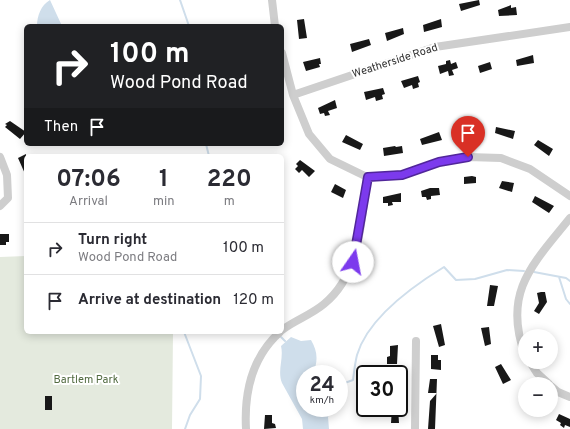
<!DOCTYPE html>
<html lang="en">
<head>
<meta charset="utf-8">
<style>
	body { margin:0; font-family:Overpass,sans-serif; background:#f2f2f3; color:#2b2b33; height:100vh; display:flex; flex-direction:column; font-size:15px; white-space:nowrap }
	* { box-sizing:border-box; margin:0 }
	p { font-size:13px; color:#7c7c81 }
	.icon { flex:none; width:22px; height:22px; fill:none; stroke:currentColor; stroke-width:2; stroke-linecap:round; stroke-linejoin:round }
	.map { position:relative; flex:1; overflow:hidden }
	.panel { position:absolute; left:24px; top:154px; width:260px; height:180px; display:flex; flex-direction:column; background:#fff; border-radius:6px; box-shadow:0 2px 10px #0003 }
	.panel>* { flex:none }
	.hud { position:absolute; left:24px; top:24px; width:260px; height:122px; border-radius:6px; box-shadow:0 2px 10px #0003; background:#202124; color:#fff; overflow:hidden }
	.buttons { position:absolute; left:518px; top:329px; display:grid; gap:8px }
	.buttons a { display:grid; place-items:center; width:40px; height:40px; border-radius:50%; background:#fff; box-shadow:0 2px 10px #0003; font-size:20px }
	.speed { position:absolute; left:296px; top:365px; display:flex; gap:8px; font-size:20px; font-weight:700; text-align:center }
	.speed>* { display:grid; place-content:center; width:52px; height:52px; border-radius:50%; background:#fff; box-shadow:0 2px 10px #0003; line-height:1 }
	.speed small { font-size:10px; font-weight:400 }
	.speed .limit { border:2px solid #111; border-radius:6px; background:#fff; color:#111 }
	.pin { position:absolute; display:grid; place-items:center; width:34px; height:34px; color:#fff; margin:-41px -17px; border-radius:50% 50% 50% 0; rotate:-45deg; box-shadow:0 0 4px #0007 }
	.pin .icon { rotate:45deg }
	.me { position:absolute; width:44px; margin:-22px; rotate:12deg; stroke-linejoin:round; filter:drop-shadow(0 0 3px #0008) }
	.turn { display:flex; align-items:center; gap:14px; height:84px; padding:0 20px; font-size:18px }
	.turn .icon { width:52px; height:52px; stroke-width:2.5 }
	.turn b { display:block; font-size:28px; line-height:34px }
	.then { display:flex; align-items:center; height:38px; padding:0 20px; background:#0003; gap:8px; font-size:15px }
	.eta { display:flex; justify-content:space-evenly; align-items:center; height:68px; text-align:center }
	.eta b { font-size:24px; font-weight:700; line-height:28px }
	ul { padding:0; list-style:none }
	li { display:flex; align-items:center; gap:12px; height:52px; padding:0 20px; border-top:1px solid #e1e1e2 }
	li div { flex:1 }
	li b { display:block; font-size:15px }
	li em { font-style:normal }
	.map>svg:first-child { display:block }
	.green { fill:#e4eade }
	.water { fill:#cfdeeb }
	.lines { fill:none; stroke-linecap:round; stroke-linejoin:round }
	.stream { stroke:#cfdeeb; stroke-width:2 }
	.building { fill:#181818 }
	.minor { stroke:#cecece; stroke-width:8 }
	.route-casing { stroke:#51269a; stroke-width:10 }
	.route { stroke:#7c3aed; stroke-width:7 }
	.labels { text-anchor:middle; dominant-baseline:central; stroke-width:4; stroke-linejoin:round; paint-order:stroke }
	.street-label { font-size:11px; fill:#313131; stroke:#fff }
	.park-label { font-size:11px; fill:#526b41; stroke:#fff }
</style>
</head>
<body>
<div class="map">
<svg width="570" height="429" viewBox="0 0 570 429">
	<rect width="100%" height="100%" fill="#fff"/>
	<path class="green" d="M 26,256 L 26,332 L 173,332 L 172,429 L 0,429 L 0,257 Z"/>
	<path class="water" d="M 50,0 L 62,26 L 37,26 C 37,16 41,5 50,0 Z
		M 291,337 L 301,341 L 311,340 C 318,352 318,361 313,374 L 305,374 L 305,408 L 332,408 L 328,417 L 329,429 L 303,429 L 302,419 L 282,383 C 277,371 284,358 281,346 Z"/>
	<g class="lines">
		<path class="stream" d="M 180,0 L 189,26
			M 206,144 L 209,156
			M 534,272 L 566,278 L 570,281
			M 559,277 L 566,299 L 570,304
			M 184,332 L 201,376 L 200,399 L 190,415 L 185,429
			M 281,337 L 285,341
			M 339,385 L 353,380 C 354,372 355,363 357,355 C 368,318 413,286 444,267 L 456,280 L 475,279 L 507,270 L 524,271"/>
	</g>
	<path class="building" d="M 479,0 L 480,5 L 461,11 L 459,4 Z
		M 511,5 L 511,8 L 516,7 L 517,15 L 499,16 L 498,10 Z
		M 304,19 L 307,38 L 299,39 L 297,20 Z
		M 441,19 L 442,27 L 424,32 L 423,25 Z
		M 403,28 L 404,34 L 387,41 L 385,33 Z
		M 369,39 L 371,45 L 352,52 L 350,44 Z
		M 533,55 L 534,63 L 517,66 L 516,60 Z
		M 320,58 L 321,64 L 319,64 L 320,67 L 306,71 L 303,62 Z
		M 450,60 L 451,64 L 456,62 L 458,68 L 452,70 L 454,75 L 449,76 L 448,71 L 440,74 L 438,66 L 446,64 L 446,61 Z
		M 490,62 L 492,69 L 480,73 L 478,66 Z
		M 418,76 L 420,82 L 418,83 L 419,87 L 413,89 L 412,85 L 404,88 L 401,81 Z
		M 383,88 L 385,94 L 382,95 L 383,99 L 376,101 L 375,97 L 366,100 L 364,92 Z
		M 335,100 L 337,108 L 328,111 L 330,115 L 325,116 L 324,113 L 320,114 L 318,108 Z
		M 10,121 L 26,132 L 20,139 L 5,127 L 7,125 L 5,124 Z
		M 477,126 L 477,133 L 459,136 L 459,127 Z
		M 496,127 L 515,131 L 513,139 L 495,133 Z
		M 439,132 L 442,140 L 422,145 L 420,139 Z
		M 346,135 L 363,144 L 360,150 L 342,142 Z
		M 538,140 L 553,149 L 549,156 L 534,145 Z
		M 395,146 L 396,147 L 402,146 L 403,153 L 384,156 L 383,148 Z
		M 26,154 L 26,176 L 18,158 Z
		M 300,160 L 315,171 L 309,177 L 302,170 L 299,173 L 295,169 L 298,166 L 296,164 Z
		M 472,176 L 476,177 L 476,183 L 464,184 L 464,177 Z
		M 502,181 L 514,183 L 512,192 L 499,188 Z
		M 335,184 L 346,190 L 343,198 L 331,192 Z
		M 430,188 L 439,188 L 440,195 L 431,196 L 431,199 L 427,200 L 426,197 L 422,197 L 421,191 Z
		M 401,193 L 401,202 L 392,202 L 393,205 L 388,206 L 388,203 L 383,203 L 383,197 Z
		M 535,196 L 554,206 L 549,213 L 532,202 Z
		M 0,234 L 9,234 L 9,242 L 6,242 L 6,245 L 0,245 Z
		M 490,285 L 498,286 L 494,306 L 487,306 Z
		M 541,292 L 545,292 L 547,302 L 539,314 L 534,311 L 539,303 L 537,293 Z
		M 441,324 L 445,345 L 439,347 L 433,326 Z
		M 489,327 L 491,344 L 485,346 L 481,328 Z
		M 398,345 L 397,364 L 387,364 L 387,357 L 390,356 L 390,346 Z
		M 431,355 L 438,355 L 438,360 L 441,360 L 441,370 L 431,369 Z
		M 501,364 L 511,380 L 503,384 L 495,367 Z
		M 430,379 L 437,379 L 435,429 L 428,429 L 430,401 L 437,393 L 428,393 Z
		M 45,396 L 52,396 L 52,410 L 45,410 Z
		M 392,408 L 398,408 L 399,423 L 391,423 Z
		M 559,414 L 570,419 L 570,427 L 565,425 L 564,428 L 560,425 L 561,423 L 556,420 Z
		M 265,415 L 272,415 L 272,423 L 275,424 L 276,428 L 264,429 Z"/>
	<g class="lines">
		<path class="minor" d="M 272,0 L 275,26
			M 282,53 L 293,95 L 309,134 L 330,159 L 367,177 L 402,175 L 439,162 L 468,157 L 501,158 L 530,169 L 570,196
			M 293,95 L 435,47 L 570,27
			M 0,157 L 7,175 L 8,198 L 0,206
			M 282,330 C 295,320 311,315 324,304 C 361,274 361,221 367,177
			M 525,355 C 502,292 533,264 570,218
			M 530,362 L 537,373 L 549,384
			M 551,386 L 558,392 L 570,397
			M 246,429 C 244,392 252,357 280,332
			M 415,429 L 416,341"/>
	</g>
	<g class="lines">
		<g class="route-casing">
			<path id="route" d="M 353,262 L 368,177 L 402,175 L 439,162 L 468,157"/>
		</g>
		<use href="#route" class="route"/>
	</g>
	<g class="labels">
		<g class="street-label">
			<text transform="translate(395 61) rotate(-18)">Weatherside Road</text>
		</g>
		<g class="park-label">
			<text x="86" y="380">Bartlem Park</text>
		</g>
	</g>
</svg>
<div class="buttons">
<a>+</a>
<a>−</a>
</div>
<div class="speed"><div>24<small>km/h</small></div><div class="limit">30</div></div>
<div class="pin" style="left:468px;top:157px;background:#d93025"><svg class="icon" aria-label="arrive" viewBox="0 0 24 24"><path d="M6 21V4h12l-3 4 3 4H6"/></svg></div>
<svg class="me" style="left:353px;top:262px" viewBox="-20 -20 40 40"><circle r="19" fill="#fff"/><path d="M0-13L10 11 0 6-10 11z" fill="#7c3aed"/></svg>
<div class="hud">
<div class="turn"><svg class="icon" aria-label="right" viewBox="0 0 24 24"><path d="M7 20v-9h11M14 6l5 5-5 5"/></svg><div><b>100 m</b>Wood Pond Road</div></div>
<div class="then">Then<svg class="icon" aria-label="arrive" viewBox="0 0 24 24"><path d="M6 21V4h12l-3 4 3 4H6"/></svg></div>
</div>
<section class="panel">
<div class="eta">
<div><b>07:06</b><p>Arrival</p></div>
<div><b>1</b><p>min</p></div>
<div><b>220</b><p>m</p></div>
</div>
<ul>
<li><svg class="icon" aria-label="right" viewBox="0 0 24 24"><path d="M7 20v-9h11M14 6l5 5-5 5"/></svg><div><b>Turn right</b><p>Wood Pond Road</p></div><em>100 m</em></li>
<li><svg class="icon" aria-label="arrive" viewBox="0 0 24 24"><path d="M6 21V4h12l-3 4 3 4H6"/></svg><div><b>Arrive at destination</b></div><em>120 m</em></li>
</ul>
</section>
</div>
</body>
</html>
